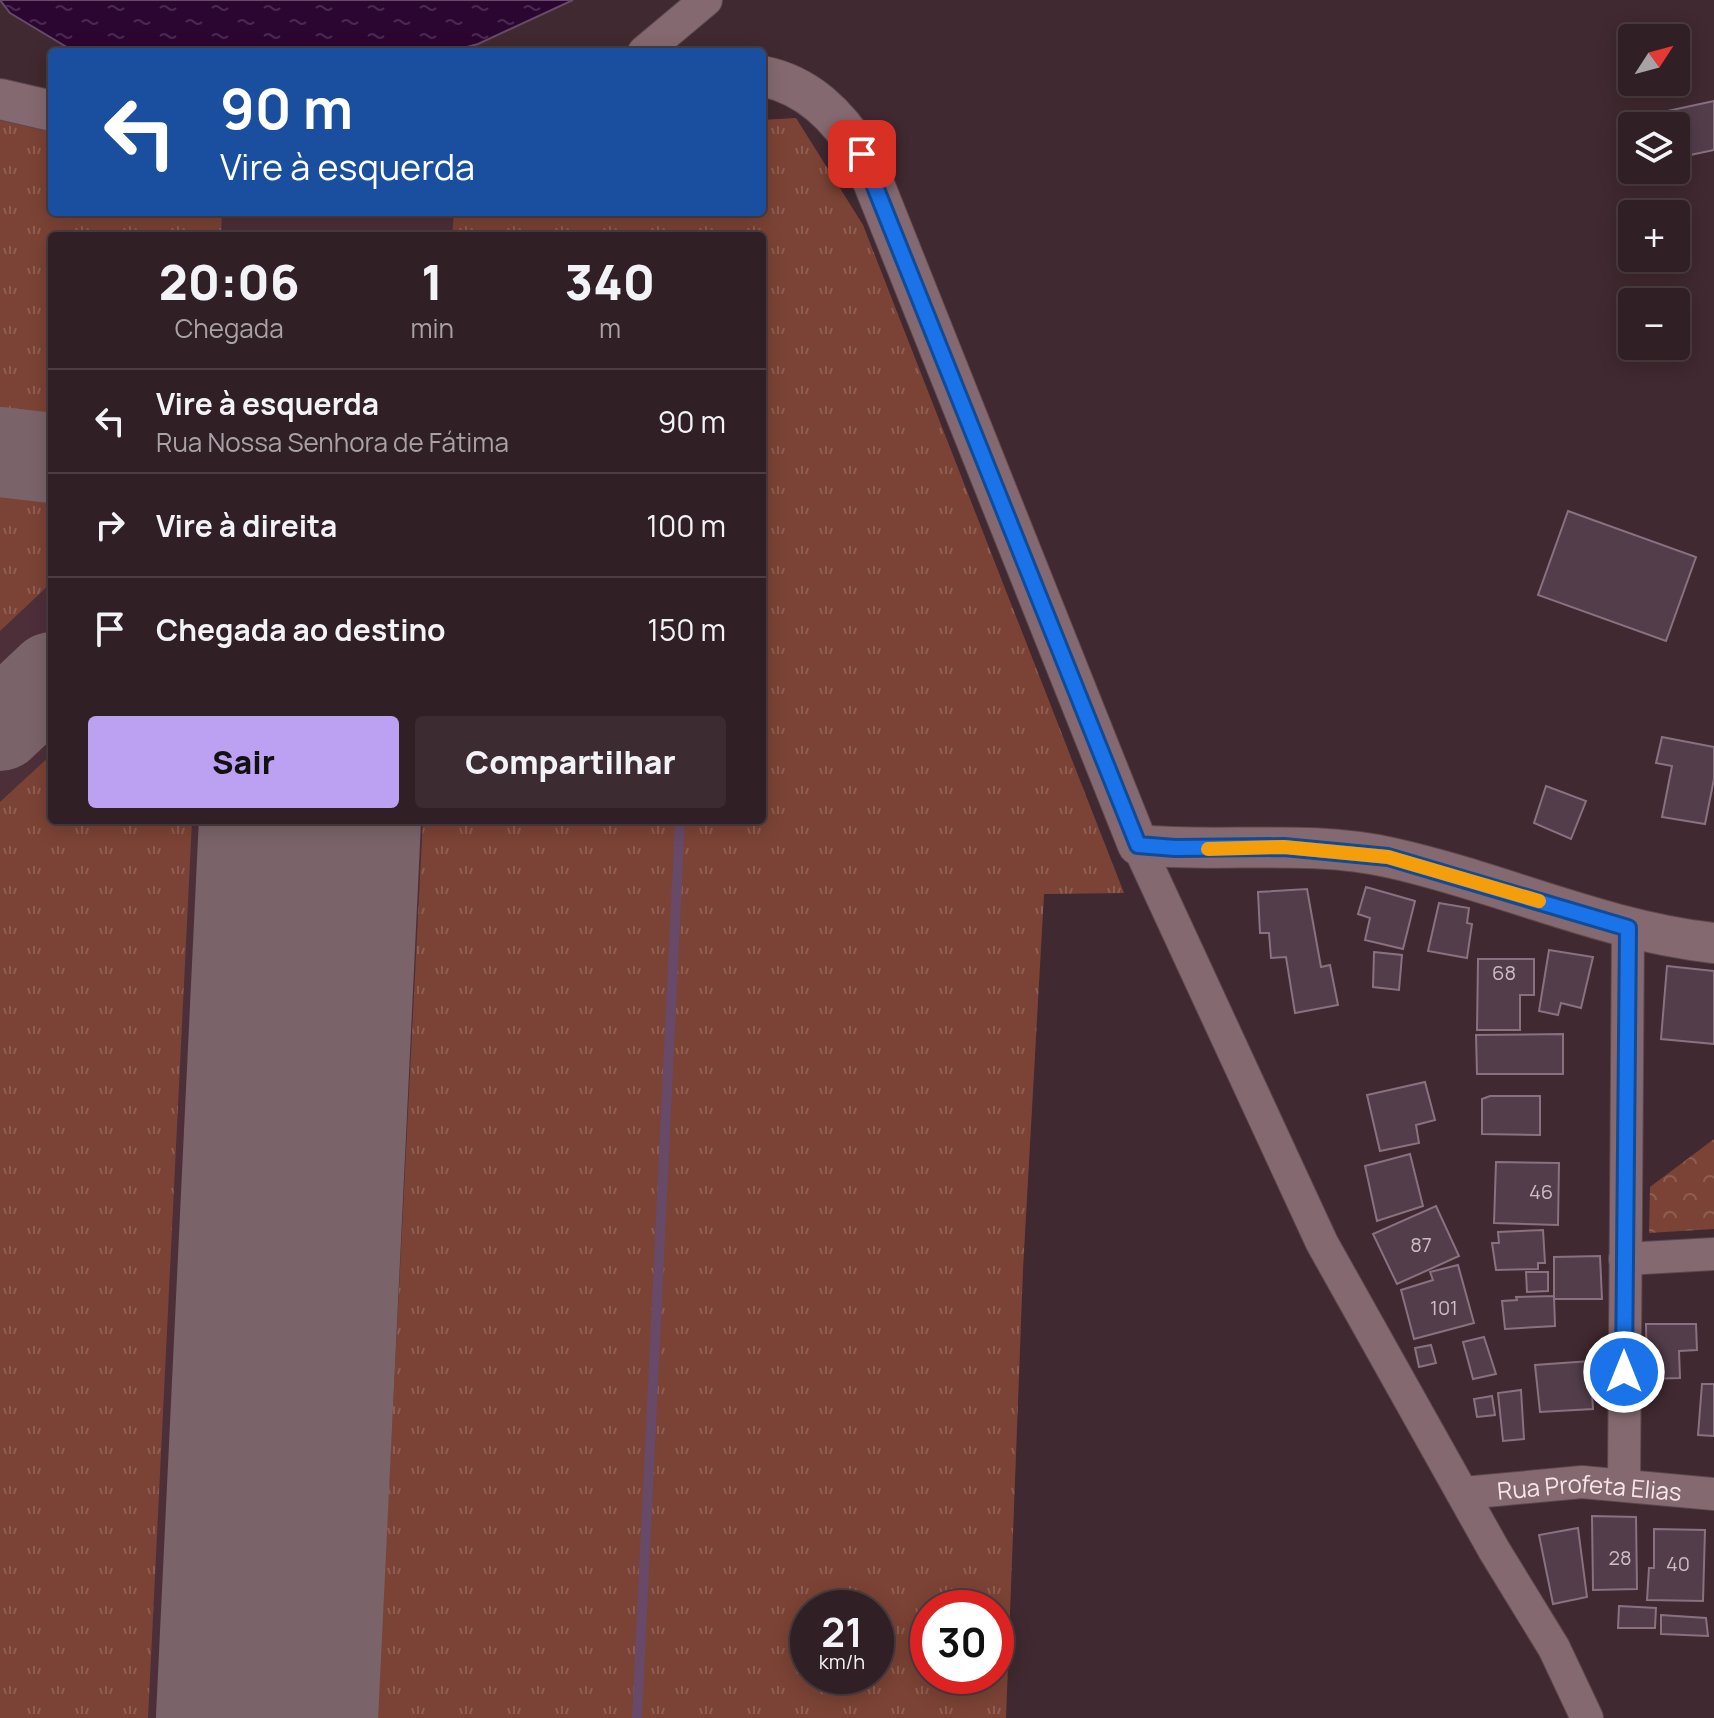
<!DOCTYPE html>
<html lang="pt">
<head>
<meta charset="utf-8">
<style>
	body { margin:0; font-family:Manrope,sans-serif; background:#3c2c31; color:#f1f3f6; height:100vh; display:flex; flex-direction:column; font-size:30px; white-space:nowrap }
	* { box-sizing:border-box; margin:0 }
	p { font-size:26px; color:#a8a2a6 }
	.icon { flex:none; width:44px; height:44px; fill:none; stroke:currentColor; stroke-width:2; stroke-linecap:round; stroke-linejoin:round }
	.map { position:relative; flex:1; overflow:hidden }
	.side { position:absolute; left:48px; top:232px; width:718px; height:592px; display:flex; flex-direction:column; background:#301f24; border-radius:8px; box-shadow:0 4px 20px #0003,0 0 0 2px #4b3d41 }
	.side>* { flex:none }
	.hud { position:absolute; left:48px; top:48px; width:718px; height:168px; border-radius:8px; box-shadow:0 4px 20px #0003,0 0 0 2px #4b3d41; background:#1a4fa0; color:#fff; overflow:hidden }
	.needle { width:52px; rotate:54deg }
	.tools { position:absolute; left:1618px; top:24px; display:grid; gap:16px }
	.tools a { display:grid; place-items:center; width:72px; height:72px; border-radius:8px; background:#301f24; box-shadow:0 4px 20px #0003,0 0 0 2px #4b3d41; font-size:40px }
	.speed { position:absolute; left:790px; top:1590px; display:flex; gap:16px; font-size:40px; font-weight:700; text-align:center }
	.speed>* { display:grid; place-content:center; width:104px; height:104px; border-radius:50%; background:#301f24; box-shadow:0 4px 20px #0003,0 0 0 2px #4b3d41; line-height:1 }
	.speed small { font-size:20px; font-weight:400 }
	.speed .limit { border:12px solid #d22; background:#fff; color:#111 }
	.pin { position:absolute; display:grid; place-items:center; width:68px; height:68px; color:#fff; margin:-34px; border-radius:16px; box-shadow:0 4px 12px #0006 }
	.me { position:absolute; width:88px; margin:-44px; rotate:0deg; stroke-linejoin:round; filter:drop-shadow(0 0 6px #0008) }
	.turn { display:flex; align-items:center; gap:28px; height:168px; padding:0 40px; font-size:36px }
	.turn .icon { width:104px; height:104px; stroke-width:2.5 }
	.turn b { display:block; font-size:56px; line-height:68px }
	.eta { display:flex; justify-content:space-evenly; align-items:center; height:136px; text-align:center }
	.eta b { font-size:48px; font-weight:800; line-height:56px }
	.primary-button { display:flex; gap:16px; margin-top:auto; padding:16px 40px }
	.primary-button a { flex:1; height:92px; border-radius:8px; background:#bca0f2; color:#111; font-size:32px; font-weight:800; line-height:92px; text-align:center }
	.primary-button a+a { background:#3c2c31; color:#f1f3f6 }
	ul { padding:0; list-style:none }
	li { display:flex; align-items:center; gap:24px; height:104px; padding:0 40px; border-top:2px solid #4b3d41 }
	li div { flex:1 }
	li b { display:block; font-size:30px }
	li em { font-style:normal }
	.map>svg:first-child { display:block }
	.built { fill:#4d2f3a; fill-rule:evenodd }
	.grass { fill:url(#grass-tufts); fill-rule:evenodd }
	.park { fill:url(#park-crowns) }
	.water { fill:url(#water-ripples); stroke:#684968; stroke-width:2 }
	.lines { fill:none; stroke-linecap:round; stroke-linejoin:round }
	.stream { stroke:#684968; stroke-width:10 }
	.taxiway { stroke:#7a646a; stroke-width:90 }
	.runway { stroke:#7a646a; stroke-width:222 }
	.building { fill:#533d4b; stroke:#897180; stroke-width:2 }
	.minor-casing { stroke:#5c484f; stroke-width:34 }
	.tertiary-casing { stroke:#5c484f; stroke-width:42 }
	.minor { stroke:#856971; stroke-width:32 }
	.tertiary { stroke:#856971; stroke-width:40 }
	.route-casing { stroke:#114b97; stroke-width:20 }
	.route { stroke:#1a73e8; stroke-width:14 }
	.slow { stroke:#f59e0b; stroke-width:14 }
	.labels { text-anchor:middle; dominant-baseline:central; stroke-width:8; stroke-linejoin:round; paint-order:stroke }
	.number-label { font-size:20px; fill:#cdbcc2 }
	.street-label { font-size:24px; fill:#f6e6ea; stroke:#361f27 }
</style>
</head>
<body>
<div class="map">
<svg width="1714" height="1718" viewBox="0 0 1714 1718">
	<defs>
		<pattern id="grass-tufts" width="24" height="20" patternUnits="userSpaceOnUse" patternTransform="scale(2)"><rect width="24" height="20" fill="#7b4335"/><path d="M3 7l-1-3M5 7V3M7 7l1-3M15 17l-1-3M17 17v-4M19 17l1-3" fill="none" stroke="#8e5e52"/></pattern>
		<pattern id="park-crowns" width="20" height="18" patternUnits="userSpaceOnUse" patternTransform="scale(2)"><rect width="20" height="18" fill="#7b4335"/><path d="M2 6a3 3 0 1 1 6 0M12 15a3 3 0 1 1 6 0" fill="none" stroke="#8e5e52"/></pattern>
		<pattern id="water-ripples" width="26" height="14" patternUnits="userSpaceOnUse" patternTransform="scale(2)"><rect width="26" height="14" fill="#2b0631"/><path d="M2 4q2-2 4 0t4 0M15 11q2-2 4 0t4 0" fill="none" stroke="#4a2a4f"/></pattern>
	</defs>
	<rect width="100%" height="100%" fill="#402930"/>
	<path class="built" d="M 796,118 L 863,225 L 1124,893 L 1044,894 L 1023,1269 L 1006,1718 L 0,1718 L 0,119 L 52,212 L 762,212 L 762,120 ZM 52,236 L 762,236 L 762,820 L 52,820 ZM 808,1608 L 876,1608 L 876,1676 L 808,1676 ZM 928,1608 L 996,1608 L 996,1676 L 928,1676 Z"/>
	<path class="grass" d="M 796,118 L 863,225 L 1124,893 L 1044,894 L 1023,1269 L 1006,1718 L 377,1718 L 423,820 L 762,820 L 762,236 L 452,236 L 454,212 L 762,212 L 762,120 ZM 808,1608 L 876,1608 L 876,1676 L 808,1676 ZM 928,1608 L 996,1608 L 996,1676 L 928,1676 Z
		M 0,119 L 52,130 L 52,212 L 222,212 L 221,236 L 52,236 L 52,435 L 0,429 Z
		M 0,478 L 52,485 L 52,582 L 0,631 Z
		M 52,754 L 52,820 L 192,820 L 148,1718 L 0,1718 L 0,802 Z"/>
	<path class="park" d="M 1714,1139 L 1714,1229 L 1649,1233 L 1650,1187 Z"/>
	<path class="water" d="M 0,0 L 573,0 L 478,44 L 449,52 L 75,52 L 10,13 Z"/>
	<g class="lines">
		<path class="stream" d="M 637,1718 L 680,820"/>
		<path class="taxiway" d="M 0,452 L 52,458
			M 0,726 L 52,677"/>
		<path class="runway" d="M 267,1718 L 310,820"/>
	</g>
	<path class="building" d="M 1714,101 L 1714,150 L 1676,158 L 1676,126 L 1661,126 L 1658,113 Z
		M 1568,511 L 1696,557 L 1666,641 L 1538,595 Z
		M 1662,737 L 1714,747 L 1714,779 L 1705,824 L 1662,817 L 1672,766 L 1656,763 Z
		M 1546,786 L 1586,801 L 1571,839 L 1534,823 Z
		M 1366,887 L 1415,901 L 1403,949 L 1365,940 L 1370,918 L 1358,914 Z
		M 1307,889 L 1321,967 L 1330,965 L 1338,1005 L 1295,1013 L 1286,957 L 1271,958 L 1269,933 L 1260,933 L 1258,892 Z
		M 1439,903 L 1469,908 L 1467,923 L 1472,924 L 1467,958 L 1428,951 Z
		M 1549,950 L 1593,957 L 1581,1008 L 1561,1003 L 1558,1015 L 1539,1011 Z
		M 1374,952 L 1402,955 L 1399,990 L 1373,987 Z
		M 1478,959 L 1534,959 L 1534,995 L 1520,995 L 1520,1030 L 1477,1030 Z
		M 1667,966 L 1714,971 L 1714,1044 L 1661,1039 Z
		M 1563,1034 L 1563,1074 L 1477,1074 L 1476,1035 Z
		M 1425,1082 L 1435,1120 L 1416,1125 L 1419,1143 L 1380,1151 L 1367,1095 Z
		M 1490,1096 L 1540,1096 L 1540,1135 L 1482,1134 L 1482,1099 Z
		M 1410,1154 L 1423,1206 L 1377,1221 L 1365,1166 Z
		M 1496,1162 L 1559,1163 L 1558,1225 L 1494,1223 Z
		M 1436,1206 L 1459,1256 L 1397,1284 L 1373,1234 Z
		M 1543,1230 L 1545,1263 L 1538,1263 L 1538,1269 L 1496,1270 L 1492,1243 L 1499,1243 L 1498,1232 Z
		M 1600,1256 L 1602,1299 L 1554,1299 L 1554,1257 Z
		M 1458,1265 L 1474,1323 L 1414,1339 L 1401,1290 L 1433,1280 L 1430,1272 Z
		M 1526,1272 L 1548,1272 L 1548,1291 L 1527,1292 Z
		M 1554,1296 L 1555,1326 L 1505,1329 L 1502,1301 L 1517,1300 L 1516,1297 Z
		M 1646,1324 L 1696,1324 L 1697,1350 L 1679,1351 L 1680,1378 L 1647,1379 Z
		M 1484,1337 L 1496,1374 L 1473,1379 L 1463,1342 Z
		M 1431,1345 L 1436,1363 L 1419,1367 L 1415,1348 Z
		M 1590,1361 L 1593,1409 L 1540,1412 L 1535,1365 Z
		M 1702,1384 L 1714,1384 L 1714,1436 L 1698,1435 Z
		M 1521,1390 L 1524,1439 L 1503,1441 L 1498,1393 Z
		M 1492,1396 L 1495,1415 L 1477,1417 L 1474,1399 Z
		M 1592,1516 L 1636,1517 L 1637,1589 L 1593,1590 Z
		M 1578,1528 L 1587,1597 L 1553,1604 L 1539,1535 Z
		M 1654,1529 L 1705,1530 L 1703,1601 L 1647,1600 L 1649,1568 L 1654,1568 Z
		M 1619,1606 L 1656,1608 L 1655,1628 L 1618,1628 Z
		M 1661,1615 L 1706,1618 L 1708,1636 L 1661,1634 Z"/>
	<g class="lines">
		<g class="minor-casing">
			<g id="minor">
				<path d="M 644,52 L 706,0"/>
				<path d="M 1138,845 L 1322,1243 L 1494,1550 L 1554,1648 L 1587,1718"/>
				<path d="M 1625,1259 L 1714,1254"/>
				<path d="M 1624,1484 L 1628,928"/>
				<path id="s1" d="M 1464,1493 L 1582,1482 L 1714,1494"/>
			</g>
		</g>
		<g class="tertiary-casing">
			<path id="tertiary" d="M 762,76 C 808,85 838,116 862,154 L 1138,845 C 1222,853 1308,839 1392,858 C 1500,882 1603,931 1714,943
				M 0,99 L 52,111"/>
		</g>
		<use href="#minor" class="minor"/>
		<use href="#tertiary" class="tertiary"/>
	</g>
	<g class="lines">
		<g class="route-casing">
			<path id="route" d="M 862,154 L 1138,845 L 1175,848 L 1284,847 L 1388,857 L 1628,928 L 1624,1372"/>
		</g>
		<use href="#route" class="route"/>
		<path class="slow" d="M 1208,849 L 1284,847 L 1388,857 L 1539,901"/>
	</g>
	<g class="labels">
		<g class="number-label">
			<text x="1504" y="972">68</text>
			<text x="1541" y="1191">46</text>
			<text x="1421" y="1244">87</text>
			<text x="1444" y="1307">101</text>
			<text x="1620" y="1557">28</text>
			<text x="1678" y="1563">40</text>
		</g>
		<g class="street-label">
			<text stroke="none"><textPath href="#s1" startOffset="126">Rua Profeta Elias</textPath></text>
		</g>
	</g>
</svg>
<div class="tools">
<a><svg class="needle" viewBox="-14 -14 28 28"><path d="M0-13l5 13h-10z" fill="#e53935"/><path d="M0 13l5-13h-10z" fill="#a8a2a6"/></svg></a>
<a><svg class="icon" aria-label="layers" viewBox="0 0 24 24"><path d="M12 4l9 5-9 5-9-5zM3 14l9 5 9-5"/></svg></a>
<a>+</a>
<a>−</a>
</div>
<div class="speed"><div>21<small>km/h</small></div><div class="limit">30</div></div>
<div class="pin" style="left:862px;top:154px;background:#d93025"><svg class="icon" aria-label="arrive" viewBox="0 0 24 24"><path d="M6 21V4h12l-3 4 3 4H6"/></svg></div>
<svg class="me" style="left:1624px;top:1372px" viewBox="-20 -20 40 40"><circle r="17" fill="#1a73e8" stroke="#fff" stroke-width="3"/><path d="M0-11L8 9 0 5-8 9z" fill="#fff"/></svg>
<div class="hud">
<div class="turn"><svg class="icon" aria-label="left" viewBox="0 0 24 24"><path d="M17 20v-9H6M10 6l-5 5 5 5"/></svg><div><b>90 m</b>Vire à esquerda</div></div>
</div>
<section class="side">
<div class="eta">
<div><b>20:06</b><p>Chegada</p></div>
<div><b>1</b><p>min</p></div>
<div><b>340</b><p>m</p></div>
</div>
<ul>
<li><svg class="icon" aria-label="left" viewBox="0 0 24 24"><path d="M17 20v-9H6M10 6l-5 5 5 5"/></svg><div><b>Vire à esquerda</b><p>Rua Nossa Senhora de Fátima</p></div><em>90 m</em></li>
<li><svg class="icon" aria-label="right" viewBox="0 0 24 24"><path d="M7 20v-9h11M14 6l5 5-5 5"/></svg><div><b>Vire à direita</b></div><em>100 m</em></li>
<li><svg class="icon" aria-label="arrive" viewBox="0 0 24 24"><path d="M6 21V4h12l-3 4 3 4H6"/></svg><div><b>Chegada ao destino</b></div><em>150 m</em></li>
</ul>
<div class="primary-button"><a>Sair</a><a>Compartilhar</a></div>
</section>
</div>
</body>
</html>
